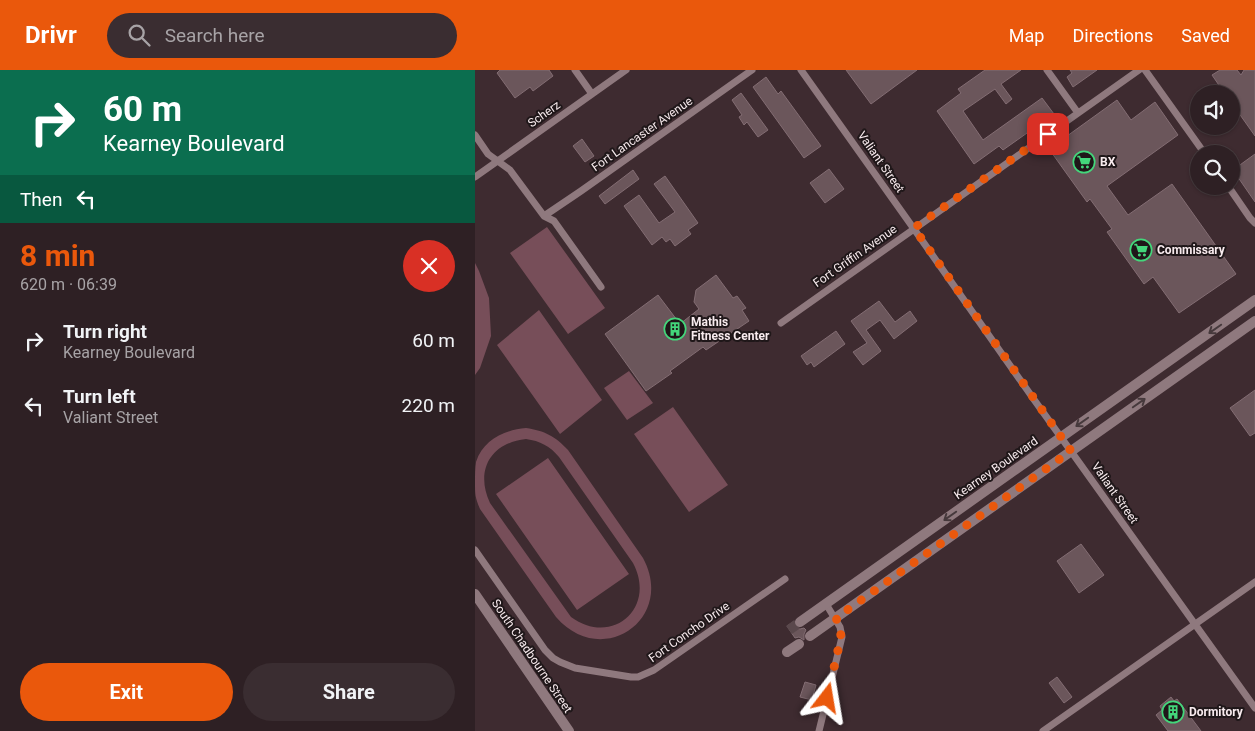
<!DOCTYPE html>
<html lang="en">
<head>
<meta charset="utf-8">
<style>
	body { margin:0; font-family:Roboto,sans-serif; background:#3a2d31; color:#f1f3f6; height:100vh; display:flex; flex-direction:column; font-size:19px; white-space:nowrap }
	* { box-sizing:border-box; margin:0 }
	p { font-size:16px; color:#a7a3a6 }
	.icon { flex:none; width:28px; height:28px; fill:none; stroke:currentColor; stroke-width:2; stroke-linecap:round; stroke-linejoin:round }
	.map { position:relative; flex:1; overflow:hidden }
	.side { display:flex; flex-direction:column; background:#2e2024; width:475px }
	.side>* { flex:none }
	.guide { background:#0b6e4f; color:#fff; overflow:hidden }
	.buttons { position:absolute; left:715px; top:15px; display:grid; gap:10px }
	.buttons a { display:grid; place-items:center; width:50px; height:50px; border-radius:50%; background:#2e2024; box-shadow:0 1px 4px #0004,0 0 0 1px #493e41; font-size:25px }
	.pin { position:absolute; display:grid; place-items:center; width:42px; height:42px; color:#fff; margin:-21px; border-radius:10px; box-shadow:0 2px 8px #0006 }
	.me { position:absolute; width:55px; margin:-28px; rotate:14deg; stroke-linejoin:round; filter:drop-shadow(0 0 4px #0008) }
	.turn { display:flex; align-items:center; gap:18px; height:105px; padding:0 20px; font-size:22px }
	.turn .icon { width:65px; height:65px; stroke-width:2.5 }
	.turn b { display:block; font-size:35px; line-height:42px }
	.then { display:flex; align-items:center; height:48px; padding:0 20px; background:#0003; gap:10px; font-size:19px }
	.round { display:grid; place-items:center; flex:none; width:52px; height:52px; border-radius:26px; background:#3a2d31 }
	.headline { display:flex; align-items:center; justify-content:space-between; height:85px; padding:0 20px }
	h1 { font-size:30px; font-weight:700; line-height:38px; color:#ea580c }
	.primary-button { display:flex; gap:10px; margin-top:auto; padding:10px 20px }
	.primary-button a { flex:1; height:58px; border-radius:30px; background:#ea580c; color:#fff; font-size:20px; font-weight:700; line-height:58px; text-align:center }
	.primary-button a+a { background:#3a2d31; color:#f1f3f6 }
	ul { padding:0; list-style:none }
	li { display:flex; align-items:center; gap:15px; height:65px; padding:0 20px }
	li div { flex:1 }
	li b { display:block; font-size:19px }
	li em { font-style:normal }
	header { display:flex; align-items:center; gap:30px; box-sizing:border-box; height:70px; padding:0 25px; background:#ea580c; color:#fff }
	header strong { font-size:24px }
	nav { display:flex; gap:28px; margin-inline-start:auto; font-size:18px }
	.search { width:350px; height:45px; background:#3a2d31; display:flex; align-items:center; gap:12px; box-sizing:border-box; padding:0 18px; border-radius:28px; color:#a7a3a6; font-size:19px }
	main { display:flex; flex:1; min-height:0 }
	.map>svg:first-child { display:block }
	.green { fill:#774e59; fill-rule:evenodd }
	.building { fill:#6b565b; stroke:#836d73 }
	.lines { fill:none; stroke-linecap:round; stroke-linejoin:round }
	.secondary-tunnel { stroke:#5a484c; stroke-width:10; stroke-dasharray:10 5; stroke-linecap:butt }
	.street { stroke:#8f797e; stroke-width:7 }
	.secondary { stroke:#8f797e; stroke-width:10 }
	.oneway { stroke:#46393c }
	.route { stroke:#ea580c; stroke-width:9; stroke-dasharray:0 16.2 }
	.labels { text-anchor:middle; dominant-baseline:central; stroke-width:4; stroke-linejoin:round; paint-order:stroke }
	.street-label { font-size:12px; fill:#f8ebee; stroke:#1f1719 }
	.poi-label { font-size:12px; font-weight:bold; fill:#f8ebee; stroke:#1f1719; text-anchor:start }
</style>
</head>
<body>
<header>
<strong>Drivr</strong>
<div class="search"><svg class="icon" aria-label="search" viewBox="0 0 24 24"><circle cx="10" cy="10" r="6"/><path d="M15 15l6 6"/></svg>Search here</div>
<nav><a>Map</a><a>Directions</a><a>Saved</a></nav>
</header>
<main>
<section class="side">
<div class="guide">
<div class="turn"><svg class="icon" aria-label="right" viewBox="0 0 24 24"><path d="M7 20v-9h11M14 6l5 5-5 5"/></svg><div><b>60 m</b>Kearney Boulevard</div></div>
<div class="then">Then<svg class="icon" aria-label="left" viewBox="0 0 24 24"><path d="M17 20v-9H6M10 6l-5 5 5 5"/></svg></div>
</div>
<div class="headline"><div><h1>8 min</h1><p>620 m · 06:39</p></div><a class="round" style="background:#d93025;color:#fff"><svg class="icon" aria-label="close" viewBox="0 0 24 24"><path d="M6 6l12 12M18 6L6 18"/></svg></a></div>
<ul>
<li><svg class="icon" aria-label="right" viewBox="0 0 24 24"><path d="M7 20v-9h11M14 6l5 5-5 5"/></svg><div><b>Turn right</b><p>Kearney Boulevard</p></div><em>60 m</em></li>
<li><svg class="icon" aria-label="left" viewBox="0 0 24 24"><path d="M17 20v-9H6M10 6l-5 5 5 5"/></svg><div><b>Turn left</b><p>Valiant Street</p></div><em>220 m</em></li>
</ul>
<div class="primary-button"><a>Exit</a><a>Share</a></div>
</section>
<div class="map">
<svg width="780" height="661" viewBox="0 0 780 661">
	<rect width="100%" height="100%" fill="#3e2b30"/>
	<path class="green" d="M 72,157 L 130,238 L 93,264 L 35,183 Z
		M 0,193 L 4,201 L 14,228 L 16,266 L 5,298 L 0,305 Z
		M 64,240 L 127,330 L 85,364 L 22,275 Z
		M 154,301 L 178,333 L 152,350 L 129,318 Z
		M 198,337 L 253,415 L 214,442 L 159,364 Z
		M 51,358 C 70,361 80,366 93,380 L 168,488 C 201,549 127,600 81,547 L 5,439 C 0,427 0,425 0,412 C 0,405 0,398 1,392 C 8,370 29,360 51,358 ZM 51,369 C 65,371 75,376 84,387 L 158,493 C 182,538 137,577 96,547 L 15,433 C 0,401 15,373 51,369 Z
		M 73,388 L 154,504 L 102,540 L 21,424 Z"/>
	<path class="building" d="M 25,0 L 74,0 L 78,6 L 58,21 L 55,17 L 40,28 L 22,3 Z
		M 371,0 L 442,0 L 396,34 Z
		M 510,0 L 546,0 L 526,14 L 537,29 L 531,34 L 520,19 L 488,41 L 508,70 L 567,28 L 579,44 L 528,80 L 524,76 L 499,94 L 462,41 L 486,23 L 483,19 Z
		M 595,0 L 622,0 L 598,17 L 592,7 L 597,3 Z
		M 745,0 L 762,0 L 766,5 L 769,0 L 780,0 L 780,66 L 756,32 L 756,24 L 750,24 L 737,5 Z
		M 291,7 L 303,24 L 306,21 L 346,76 L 329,88 L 278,17 Z
		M 266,23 L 293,60 L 283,67 L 272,52 L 269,55 L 264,47 L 267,45 L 257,30 Z
		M 642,30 L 656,50 L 680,32 L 703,65 L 632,116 L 653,145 L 697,114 L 761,204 L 704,243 L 678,207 L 669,214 L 632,162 L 637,159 L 615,129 L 612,132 L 574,79 Z
		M 107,69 L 119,86 L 110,92 L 98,76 Z
		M 780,84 L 780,132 L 758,100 Z
		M 354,99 L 369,119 L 350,133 L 335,113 Z
		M 158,100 L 164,109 L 130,134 L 124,126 Z
		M 190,106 L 223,153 L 213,160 L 216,164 L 200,176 L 195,169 L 191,172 L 187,167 L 177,175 L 149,136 L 164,125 L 184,153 L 200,142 L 179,114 Z
		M 241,205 L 258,228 L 262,226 L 271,238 L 267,240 L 274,251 L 231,280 L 228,277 L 195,301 L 197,303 L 171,321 L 130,264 L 183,225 L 205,254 L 224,239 L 219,232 L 221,220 Z
		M 404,231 L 420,252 L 435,241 L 442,251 L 419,269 L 405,250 L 391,260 L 406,281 L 388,295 L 378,282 L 392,273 L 376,251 Z
		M 361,261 L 370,274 L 339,297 L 336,292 L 332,295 L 326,286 Z
		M 780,320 L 780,363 L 775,366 L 755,338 Z
		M 606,474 L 629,505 L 604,523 L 582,491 Z
		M 318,552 L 319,556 L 322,558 L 325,559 L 329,558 L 331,560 L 329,564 L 329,570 L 324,567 L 320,568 L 312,556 Z
		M 582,607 L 597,627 L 589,633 L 574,613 Z
		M 330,612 L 341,615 L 337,630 L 325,627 Z
		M 696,627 L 699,631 L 702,629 L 726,661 L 693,661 L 681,645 L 687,640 L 685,636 Z"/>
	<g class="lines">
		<path class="secondary-tunnel" d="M 314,560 L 325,552"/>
		<path class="street" d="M 100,0 L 117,24
			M 326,0 L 439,159 L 560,331 L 780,638
			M 572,0 L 603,43
			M 670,0 L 730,84
			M 0,65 L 13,84 L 35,100 L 69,146 L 79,151 L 126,217
			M 0,107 L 151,0
			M 753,116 L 775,148 L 780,153
			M 69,146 L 106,121 L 277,0
			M 306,253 L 664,0
			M 0,480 L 70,580 L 78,588 L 85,592 L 100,598 L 156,607 L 163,607 L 179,600 L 310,509
			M 344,661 L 367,567 L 365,557 L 351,534
			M 568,661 L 780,512"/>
		<path class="secondary" d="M 0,524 L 94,661
			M 325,552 L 780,230
			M 335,566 L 780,251
			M 312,582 L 324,574"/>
	</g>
	<defs><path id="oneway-shaft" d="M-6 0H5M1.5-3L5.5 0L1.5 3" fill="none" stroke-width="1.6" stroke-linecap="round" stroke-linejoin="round" transform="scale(1.25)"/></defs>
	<g class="oneway">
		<use href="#oneway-shaft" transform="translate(740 259) rotate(145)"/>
		<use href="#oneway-shaft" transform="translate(664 333) rotate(-35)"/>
		<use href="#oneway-shaft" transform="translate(607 352) rotate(145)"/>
		<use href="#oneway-shaft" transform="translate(475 446) rotate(145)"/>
	</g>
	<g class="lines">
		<path class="route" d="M 352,628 L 366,567 L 365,557 L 361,548 L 596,381 L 439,158 L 573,64"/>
	</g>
	<defs>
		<g id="supermarket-ring" transform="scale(1.125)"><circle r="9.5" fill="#1f1719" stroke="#43d77b" stroke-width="1.5"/><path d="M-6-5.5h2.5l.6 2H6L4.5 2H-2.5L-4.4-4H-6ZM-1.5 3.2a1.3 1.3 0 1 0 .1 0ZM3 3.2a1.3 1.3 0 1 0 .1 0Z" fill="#43d77b"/></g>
		<g id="building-ring" transform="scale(1.125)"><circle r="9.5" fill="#1f1719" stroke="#43d77b" stroke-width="1.5"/><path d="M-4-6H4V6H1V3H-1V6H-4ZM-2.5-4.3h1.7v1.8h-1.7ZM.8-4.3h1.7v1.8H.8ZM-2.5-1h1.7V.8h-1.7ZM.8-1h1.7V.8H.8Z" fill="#43d77b"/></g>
	</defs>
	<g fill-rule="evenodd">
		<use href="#supermarket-ring" x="609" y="92"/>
		<use href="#supermarket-ring" x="666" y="180"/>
		<use href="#building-ring" x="200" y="259"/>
		<use href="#building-ring" x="698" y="642"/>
	</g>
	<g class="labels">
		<g class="street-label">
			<text transform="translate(69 44) rotate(-35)">Scherz</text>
			<text transform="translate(167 64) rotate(-35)">Fort Lancaster Avenue</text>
			<text transform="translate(406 92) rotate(55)">Valiant Street</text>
			<text transform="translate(380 186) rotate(-35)">Fort Griffin Avenue</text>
			<text transform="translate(521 398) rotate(-35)">Kearney Boulevard</text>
			<text transform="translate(640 423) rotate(55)">Valiant Street</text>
			<text transform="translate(214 562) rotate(-35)">Fort Concho Drive</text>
			<text transform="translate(57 586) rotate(56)">South Chadbourne Street</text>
		</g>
		<g class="poi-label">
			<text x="625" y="92">BX</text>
			<text x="682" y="180">Commissary</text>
			<text x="216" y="252">Mathis<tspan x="216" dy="14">Fitness Center</tspan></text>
			<text x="714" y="642">Dormitory</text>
		</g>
	</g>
</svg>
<div class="buttons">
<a><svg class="icon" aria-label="sound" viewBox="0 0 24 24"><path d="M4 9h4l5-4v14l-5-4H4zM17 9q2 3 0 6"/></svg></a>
<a><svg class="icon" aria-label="search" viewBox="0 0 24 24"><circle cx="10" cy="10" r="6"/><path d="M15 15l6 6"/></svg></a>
</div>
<div class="pin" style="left:573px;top:64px;background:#d93025"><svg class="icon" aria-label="arrive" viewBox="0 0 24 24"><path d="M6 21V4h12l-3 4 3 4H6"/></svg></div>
<svg class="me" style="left:352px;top:628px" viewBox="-20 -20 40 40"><path d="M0-17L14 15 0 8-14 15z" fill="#ea580c" stroke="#fff" stroke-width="4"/></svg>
</div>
</main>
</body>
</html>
